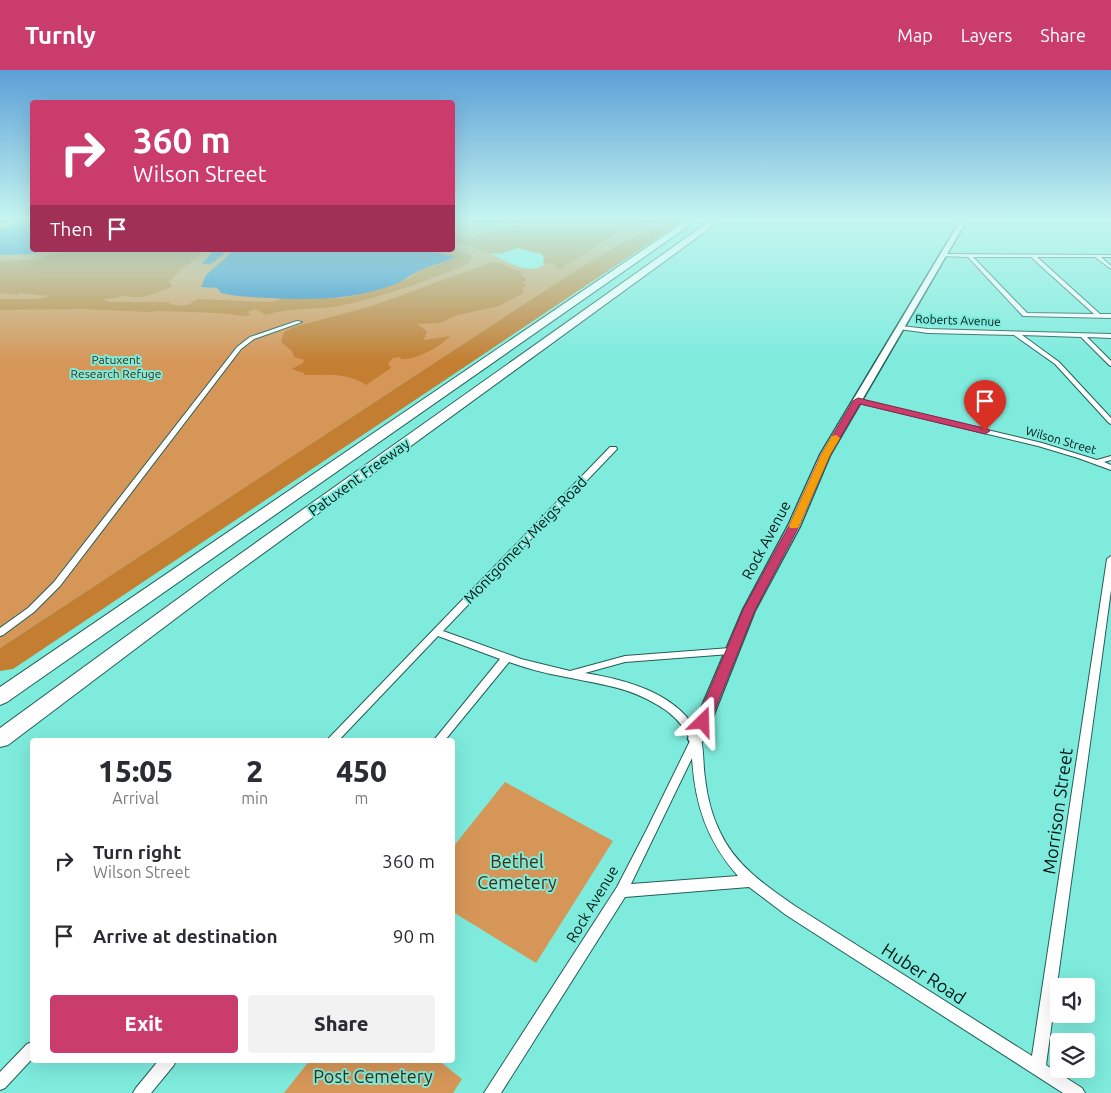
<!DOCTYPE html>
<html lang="en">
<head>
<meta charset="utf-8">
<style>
	body { margin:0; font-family:Ubuntu,sans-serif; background:#f2f2f3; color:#2b2b33; height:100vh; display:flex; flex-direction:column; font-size:19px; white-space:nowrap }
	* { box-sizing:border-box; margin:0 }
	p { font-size:16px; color:#7c7c81 }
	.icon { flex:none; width:28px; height:28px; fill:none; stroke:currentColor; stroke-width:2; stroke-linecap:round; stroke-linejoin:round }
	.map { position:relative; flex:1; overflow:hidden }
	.panel { position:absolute; left:30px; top:668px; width:425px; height:325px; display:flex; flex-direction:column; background:#fff; border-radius:5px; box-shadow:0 5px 20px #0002 }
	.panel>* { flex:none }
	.guide { position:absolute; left:30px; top:30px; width:425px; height:152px; border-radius:5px; box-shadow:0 5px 20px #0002; background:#c93c6c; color:#fff; overflow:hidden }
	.tools { position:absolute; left:1050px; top:908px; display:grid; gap:10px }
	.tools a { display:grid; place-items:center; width:45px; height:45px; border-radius:5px; background:#fff; box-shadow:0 5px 20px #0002; font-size:25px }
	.pin { position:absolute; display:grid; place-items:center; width:42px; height:42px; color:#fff; margin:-51px -21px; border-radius:50% 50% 50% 0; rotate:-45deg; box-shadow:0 0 5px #0007 }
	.pin .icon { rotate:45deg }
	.me { position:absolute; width:55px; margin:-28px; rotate:22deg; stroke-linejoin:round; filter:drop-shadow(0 0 4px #0008) }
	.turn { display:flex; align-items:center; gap:18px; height:105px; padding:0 20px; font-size:22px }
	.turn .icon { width:65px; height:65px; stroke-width:2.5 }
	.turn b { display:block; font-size:35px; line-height:42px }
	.then { display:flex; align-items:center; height:48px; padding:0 20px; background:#0003; gap:10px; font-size:19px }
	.eta { display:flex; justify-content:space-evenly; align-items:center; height:85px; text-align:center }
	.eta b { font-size:30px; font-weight:800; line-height:35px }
	.cta { display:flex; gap:10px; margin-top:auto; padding:10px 20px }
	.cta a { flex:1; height:58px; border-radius:5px; background:#c93c6c; color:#fff; font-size:20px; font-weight:800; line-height:58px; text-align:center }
	.cta a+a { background:#f2f2f3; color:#2b2b33 }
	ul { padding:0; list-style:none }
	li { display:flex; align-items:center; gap:15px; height:75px; padding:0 20px }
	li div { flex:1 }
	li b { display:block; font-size:19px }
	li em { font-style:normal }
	header { display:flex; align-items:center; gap:30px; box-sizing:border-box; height:70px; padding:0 25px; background:#c93c6c; color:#fff }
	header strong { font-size:24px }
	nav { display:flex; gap:28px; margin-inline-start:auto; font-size:18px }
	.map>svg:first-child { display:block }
	.green { fill:#d69657; fill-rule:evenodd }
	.forest { fill:#c37e31 }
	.water { fill:#2a80be }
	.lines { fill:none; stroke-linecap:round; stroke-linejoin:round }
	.stream { stroke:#2a80be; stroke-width:2 }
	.street-casing { stroke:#235e57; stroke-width:2 }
	.secondary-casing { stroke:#235e57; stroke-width:3 }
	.highway-casing { stroke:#235e57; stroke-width:2 }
	.street { fill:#fff; fill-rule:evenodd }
	.secondary { fill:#fff; fill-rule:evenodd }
	.highway { fill:#fff; fill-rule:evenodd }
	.route { fill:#c93c6c; stroke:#832746 }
	.slow { fill:#f59e0b }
	.labels { text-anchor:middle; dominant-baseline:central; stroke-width:4; stroke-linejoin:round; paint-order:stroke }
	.far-street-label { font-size:12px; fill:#011613; stroke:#7eebdd }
	.far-park-label { font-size:12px; fill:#482b0b; stroke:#7eebdd }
	.street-label { font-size:15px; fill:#011613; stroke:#7eebdd }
	.near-street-label { font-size:18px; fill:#011613; stroke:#7eebdd }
	.near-park-label { font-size:18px; fill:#482b0b; stroke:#7eebdd }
</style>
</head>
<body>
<header>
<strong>Turnly</strong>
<nav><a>Map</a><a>Layers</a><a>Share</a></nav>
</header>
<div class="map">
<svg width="1111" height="1023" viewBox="0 0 1111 1023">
	<rect width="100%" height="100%" fill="#7eebdd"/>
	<path class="green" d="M 0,148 L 32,148 L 32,180 L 452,180 L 453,148 L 666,148 L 643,163 L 626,170 L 550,217 L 0,578 ZM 503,168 L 574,190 L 552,194 L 543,193 L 544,195 C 525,207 501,188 483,179 Z
		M 505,712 L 613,771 L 536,893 L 453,842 L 453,777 Z
		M 310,990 L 438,990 L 462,1009 L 453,1023 L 284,1023 Z"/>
	<path class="forest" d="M 552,148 L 635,148 L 631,153 L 623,157 L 628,160 L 620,161 L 560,199 L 552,194 L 543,193 L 544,187 L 541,184 L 518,178 L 500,184 L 489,183 L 453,171 L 453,167 L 471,169 L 488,162 Z
		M 666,148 L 687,148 L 13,599 L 0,601 L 0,578 L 550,217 L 626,170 L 643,163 Z
		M 453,178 L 473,186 L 468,194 C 427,211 383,227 339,236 C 315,240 289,237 266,245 L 255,239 L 247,242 L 251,244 L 247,246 L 216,243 L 159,241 L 147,242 L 82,239 L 0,240 L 0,229 L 37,229 L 49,226 L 20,223 L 17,225 L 0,223 L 0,191 L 38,189 L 55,183 L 87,180 L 199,181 L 200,184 L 189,194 L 179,199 L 180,201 L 169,212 L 173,216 C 159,222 138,232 123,225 L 116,228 L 103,229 L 109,232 L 165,232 L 179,236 L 192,234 L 190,233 L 197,229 L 271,232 L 284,228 L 343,228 L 362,224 L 408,209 L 423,199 L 441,194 L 449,184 L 421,180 L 452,180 Z
		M 492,192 L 501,193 L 514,200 L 527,202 L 519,203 L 527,210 L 523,212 L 527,216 L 522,217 L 524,223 L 499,236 L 454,246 L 440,253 L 417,254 L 427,261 L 424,270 L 450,266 C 440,277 417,290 401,289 L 399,287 L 393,288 L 388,293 L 391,298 L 366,315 C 348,302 326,305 305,305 L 304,303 L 292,299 L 303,293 L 304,290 L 294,287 L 292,281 L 281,272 L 284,262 L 294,257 L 372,236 Z"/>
	<path class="water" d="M 30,148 L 32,148 L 32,180 L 48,180 L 32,184 L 0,185 L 0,160 Z
		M 211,180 L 421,180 L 455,186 C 444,194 434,194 423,199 C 412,203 404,211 393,215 C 352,230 313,230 271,228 C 254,227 237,227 221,223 L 217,218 L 201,217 L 206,205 L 231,183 L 226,182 L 215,191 L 210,194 L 202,194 L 213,181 Z"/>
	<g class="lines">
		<path class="stream" d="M 452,151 L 461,148"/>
		<g class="street-casing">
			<path id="street" d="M 944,184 L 1111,185 L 1111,187 L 1101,187 L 1111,196 L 1111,199 L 1095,187 L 1037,187 L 1100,244 L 1111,244 L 1111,248 L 1023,246 L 968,187 L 942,186 L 942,184 ZM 973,187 L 1031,187 L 1094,244 L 1027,243 Z
				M 297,251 L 302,252 L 254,269 L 241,279 L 60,516 L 34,542 L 3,565 L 0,566 L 0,558 L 28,538 L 54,512 L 237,277 L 250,267 Z
				M 901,256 L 928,259 L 1111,264 L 1111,268 L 1087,267 L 1111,291 L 1111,296 L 1109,295 L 1081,267 L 1022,265 L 1059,292 L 1111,348 L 1111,354 L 1109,353 L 1055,294 L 1014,265 L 928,263 L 899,259 L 899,257 Z
				M 857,329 L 1042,373 L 1097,390 L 1111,386 L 1111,390 L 1104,392 L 1111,395 L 1111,400 L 1078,388 L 1038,376 L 855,332 L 855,330 Z
				M 610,377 L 616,377 L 617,379 L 443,561 L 521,589 L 570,601 L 625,586 L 730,578 L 733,579 L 735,581 L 733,583 L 730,584 L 625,592 L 585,603 C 628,610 680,624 700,667 C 704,675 703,697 705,708 C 707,726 712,746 720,762 C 735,795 766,816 795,836 L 1032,986 L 1107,489 L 1111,486 L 1111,520 L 1046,995 L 1082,1018 L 1085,1023 L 1063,1023 L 786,845 L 749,817 L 625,827 L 501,1023 L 484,1023 L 617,817 L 646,761 L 690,671 C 686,658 677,649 667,641 C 631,616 602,615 561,606 C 544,603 526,598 509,592 L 445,670 L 434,670 L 500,589 L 438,566 L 339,670 L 327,670 ZM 692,688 C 695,735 707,771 738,806 L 631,814 Z
				M 32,972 L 32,989 L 5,1018 L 0,1020 L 0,1002 L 27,974 Z
				M 159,990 L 176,990 L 174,995 L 151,1023 L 133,1023 L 136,1018 Z"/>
		</g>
		<g class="secondary-casing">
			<path id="secondary" d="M 962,148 L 968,148 L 830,385 L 800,456 L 755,540 L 704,669 L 701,673 L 696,675 L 691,673 L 688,669 L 743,540 L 788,456 L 820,385 Z"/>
		</g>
		<g class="highway-casing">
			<path id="highway" d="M 690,148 L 700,148 L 7,632 L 0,635 L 0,617 Z
				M 714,148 L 724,148 L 228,509 L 8,675 L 0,677 L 0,658 L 216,501 Z"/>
		</g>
		<use href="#street" class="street"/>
		<use href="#secondary" class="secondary"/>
		<use href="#highway" class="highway"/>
	</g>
	<linearGradient id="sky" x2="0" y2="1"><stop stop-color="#5c9fd7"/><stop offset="0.51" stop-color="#c5f6f0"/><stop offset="1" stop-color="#c5f6f0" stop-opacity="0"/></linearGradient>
	<rect width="1111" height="292" fill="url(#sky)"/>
	<path class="route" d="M 858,328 L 988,359 L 990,361 L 985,364 L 860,334 L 830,385 L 799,456 L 755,540 L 710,652 L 708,656 L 703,657 L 698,656 L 696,652 L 743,540 L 789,456 L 821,385 L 853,331 Z"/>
	<path class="slow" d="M 836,365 L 840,368 L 830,385 L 799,456 L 798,458 L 790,458 L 789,456 L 821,385 L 832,366 Z"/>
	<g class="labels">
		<g class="far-street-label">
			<text transform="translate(958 250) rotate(2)">Roberts Avenue</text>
			<text transform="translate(1061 370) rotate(16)">Wilson Street</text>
		</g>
		<g class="far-park-label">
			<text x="116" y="289">Patuxent<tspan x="116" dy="14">Research Refuge</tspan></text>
		</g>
		<g class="street-label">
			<text transform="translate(359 407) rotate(-36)">Patuxent Freeway</text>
			<text transform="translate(525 470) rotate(-46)">Montgomery Meigs Road</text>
			<text transform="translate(766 470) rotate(-62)">Rock Avenue</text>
			<text transform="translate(592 834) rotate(-59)">Rock Avenue</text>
		</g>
		<g class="near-street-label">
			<text transform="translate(1057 741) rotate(-82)">Morrison Street</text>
			<text transform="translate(924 903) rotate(33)">Huber Road</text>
		</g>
		<g class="near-park-label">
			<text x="517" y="791">Bethel<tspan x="517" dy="21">Cemetery</tspan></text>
			<text x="373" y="1006">Post Cemetery</text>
		</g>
	</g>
</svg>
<div class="tools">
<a><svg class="icon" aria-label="sound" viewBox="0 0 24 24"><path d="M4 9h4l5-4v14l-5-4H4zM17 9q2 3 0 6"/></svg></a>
<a><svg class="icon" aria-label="layers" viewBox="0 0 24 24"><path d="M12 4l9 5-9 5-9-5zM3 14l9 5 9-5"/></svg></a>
</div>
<div class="pin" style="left:985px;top:361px;background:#d93025"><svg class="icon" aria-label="arrive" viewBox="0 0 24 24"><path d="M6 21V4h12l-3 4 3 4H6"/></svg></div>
<svg class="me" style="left:703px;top:652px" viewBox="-20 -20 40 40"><path d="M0-17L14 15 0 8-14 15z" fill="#c93c6c" stroke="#fff" stroke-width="4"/></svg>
<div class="guide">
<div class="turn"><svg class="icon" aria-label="right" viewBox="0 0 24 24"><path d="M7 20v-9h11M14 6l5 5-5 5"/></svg><div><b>360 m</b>Wilson Street</div></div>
<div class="then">Then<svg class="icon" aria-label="arrive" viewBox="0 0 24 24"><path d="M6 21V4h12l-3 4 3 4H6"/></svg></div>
</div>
<section class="panel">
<div class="eta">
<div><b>15:05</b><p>Arrival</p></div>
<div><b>2</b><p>min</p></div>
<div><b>450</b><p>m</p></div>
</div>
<ul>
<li><svg class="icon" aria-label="right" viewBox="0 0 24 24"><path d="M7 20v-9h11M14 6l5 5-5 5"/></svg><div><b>Turn right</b><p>Wilson Street</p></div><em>360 m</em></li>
<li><svg class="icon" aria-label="arrive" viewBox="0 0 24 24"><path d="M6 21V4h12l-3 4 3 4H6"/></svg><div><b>Arrive at destination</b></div><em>90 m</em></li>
</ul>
<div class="cta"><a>Exit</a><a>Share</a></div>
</section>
</div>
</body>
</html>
